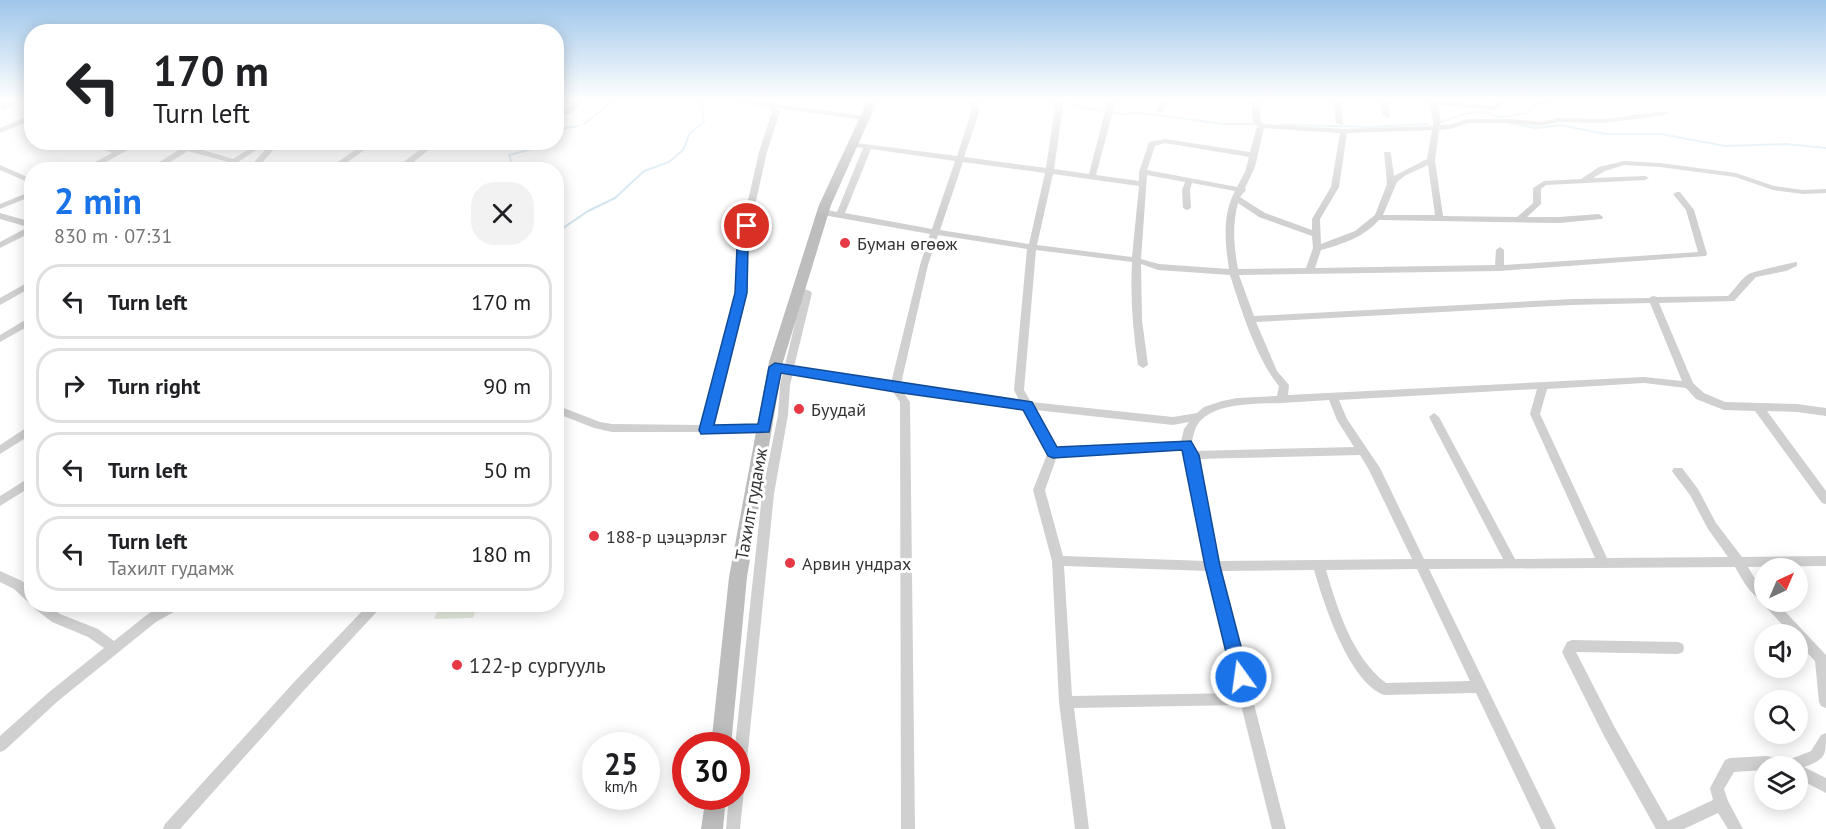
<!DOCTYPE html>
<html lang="en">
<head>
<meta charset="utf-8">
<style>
	body { margin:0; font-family:"PT Sans",sans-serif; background:#f2f2f2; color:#202124; height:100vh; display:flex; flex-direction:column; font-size:22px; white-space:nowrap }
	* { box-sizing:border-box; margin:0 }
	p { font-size:20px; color:#757577 }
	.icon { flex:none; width:33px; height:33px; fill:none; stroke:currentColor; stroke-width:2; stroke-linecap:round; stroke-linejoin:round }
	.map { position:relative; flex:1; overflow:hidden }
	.side { position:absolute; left:24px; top:162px; width:540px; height:450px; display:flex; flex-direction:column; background:#fff; border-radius:24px; box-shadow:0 3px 15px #0003 }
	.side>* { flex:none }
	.banner { position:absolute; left:24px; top:24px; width:540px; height:126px; border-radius:24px; box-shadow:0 3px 15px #0003; background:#fff; color:#202124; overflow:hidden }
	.needle { width:39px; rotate:44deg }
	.controls { position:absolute; left:1754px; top:558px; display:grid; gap:12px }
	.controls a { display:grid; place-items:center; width:54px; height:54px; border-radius:50%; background:#fff; box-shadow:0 3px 15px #0003; font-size:30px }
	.speed { position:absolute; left:582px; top:732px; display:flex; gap:12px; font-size:30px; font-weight:700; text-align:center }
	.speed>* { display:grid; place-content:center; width:78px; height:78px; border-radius:50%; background:#fff; box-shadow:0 3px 15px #0003; line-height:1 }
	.speed small { font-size:15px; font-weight:400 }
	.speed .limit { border:9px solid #d22; background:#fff; color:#111 }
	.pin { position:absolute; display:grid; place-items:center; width:51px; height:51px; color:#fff; margin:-26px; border:3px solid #fff; border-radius:50%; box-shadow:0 2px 6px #0007 }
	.me { position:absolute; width:66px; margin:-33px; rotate:346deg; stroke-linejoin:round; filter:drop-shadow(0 0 4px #0008) }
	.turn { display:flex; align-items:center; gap:21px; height:126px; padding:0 30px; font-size:27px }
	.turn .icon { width:78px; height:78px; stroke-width:2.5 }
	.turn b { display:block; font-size:42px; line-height:51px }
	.round { display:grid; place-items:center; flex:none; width:63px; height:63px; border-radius:24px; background:#f2f2f2 }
	.headline { display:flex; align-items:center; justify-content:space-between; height:102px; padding:0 30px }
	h1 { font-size:36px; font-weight:600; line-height:45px; color:#1a73e8 }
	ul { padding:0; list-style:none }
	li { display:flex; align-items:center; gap:18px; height:75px; margin:0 12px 9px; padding:0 18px; border:3px solid #e0e0e0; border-radius:24px }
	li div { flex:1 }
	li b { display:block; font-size:22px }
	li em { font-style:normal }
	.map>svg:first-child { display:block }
	.green { fill:#e6ecdf }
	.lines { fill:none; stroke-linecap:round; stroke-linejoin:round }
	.stream { stroke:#cfe2ee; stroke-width:2 }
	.street { fill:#d0d0d0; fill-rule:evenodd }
	.secondary { fill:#bdbdbd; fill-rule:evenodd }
	.route { fill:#1a73e8; stroke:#114b97; stroke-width:1.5 }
	.poi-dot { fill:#e63946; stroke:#fff; stroke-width:2 }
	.labels { text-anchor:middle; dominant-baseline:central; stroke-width:6; stroke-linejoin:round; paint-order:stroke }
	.poi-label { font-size:18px; fill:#333; stroke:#fff; text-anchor:start }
	.street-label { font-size:18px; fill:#333; stroke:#fff }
	.near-poi-label { font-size:21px; fill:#333; stroke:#fff; text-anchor:start }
</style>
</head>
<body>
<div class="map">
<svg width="1826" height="829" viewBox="0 0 1826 829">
	<rect width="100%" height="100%" fill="#fff"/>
	<path class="green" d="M 440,605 L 440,604 L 477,605 L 473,618 L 434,619 Z"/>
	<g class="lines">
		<path class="stream" d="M 1045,100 L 1119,114 L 1143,113 L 1223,124 L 1259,124
			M 1501,117 L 1528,113 L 1534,105 L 1551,100
			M 1441,122 C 1466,114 1478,105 1504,120
			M 1510,123 L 1536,128 L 1561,125 L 1605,134 L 1661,134 L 1725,146 L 1786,144 L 1826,148
			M 584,124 L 614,100
			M 1283,125 L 1372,127 L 1428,124
			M 556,130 L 578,126
			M 508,170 L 512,163 L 509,155 L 532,149 L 536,142
			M 556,233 L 588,211 L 615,198 L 644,171 L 669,162 L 683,150 L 690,133 L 704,122 L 701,103 L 697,100"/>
		<path class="street" d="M 9,100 L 18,100 L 5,110 L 0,110 L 0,106 Z
			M 576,100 L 584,100 L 571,113 L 556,115 L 556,111 L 566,109 Z
			M 730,100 L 751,100 L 864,116 L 868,118 L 864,120 L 776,108 L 780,112 L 767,152 L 755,205 L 747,247 L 746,293 L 713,425 L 764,425 L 769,429 L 764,433 L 706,434 L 702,432 L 612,432 L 594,428 L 556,413 L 556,405 L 600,422 L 612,424 L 702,425 L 736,293 L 739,247 L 747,205 L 759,152 L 772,112 L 767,107 Z
			M 970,100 L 978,100 L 979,113 L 964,157 L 1046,168 L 1056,100 L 1064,100 L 1054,169 L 1089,174 L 1108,100 L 1116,100 L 1096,175 L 1139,181 L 1139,172 L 1149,142 L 1165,139 L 1250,152 L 1257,126 L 1253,121 L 1251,100 L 1259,100 L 1261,121 L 1263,124 L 1344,129 L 1433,126 L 1433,121 L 1428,100 L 1493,106 L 1495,100 L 1502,100 L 1500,108 L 1496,110 L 1437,105 L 1441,121 L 1440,125 L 1449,125 L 1467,119 L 1510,119 L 1541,122 L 1558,118 L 1604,119 L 1665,111 L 1669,113 L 1665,115 L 1604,123 L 1558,122 L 1541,126 L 1510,123 L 1468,123 L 1450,129 L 1439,130 L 1435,160 L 1443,216 L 1517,217 L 1533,203 L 1533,188 L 1544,181 L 1581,179 L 1599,167 L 1624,161 L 1660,163 L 1736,173 L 1774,186 L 1803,190 L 1826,189 L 1826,193 L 1803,194 L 1773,190 L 1735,177 L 1660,167 L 1624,165 L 1605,171 L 1593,178 L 1645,176 L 1649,178 L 1645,180 L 1546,185 L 1541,189 L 1541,204 L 1527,217 L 1559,217 L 1599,214 L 1603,217 L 1602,219 L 1559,223 L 1379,220 C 1364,237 1343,244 1321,250 L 1315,268 L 1495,265 L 1496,250 L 1500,247 L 1504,250 L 1504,265 L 1698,252 L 1686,210 L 1673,194 L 1677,192 L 1680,192 L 1694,210 L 1707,254 L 1706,256 L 1499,271 L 1239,275 L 1254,316 L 1572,299 L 1649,298 L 1653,296 L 1657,297 L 1728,296 C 1735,289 1741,279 1749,274 C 1752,272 1794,262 1797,262 L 1797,266 L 1786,271 L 1756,277 L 1734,301 L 1659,303 L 1693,383 L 1704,393 L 1725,402 L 1797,404 L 1826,408 L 1826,416 L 1797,412 L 1767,411 L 1826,491 L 1826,504 L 1822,503 L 1755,411 L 1724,410 L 1696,399 L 1686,388 L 1644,383 L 1547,389 L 1540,414 L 1607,558 L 1728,557 L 1708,529 L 1690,495 L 1674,474 L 1672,471 L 1674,468 L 1682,468 L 1698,489 L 1716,523 L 1742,557 L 1826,556 L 1826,566 L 1748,567 L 1754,577 L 1764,588 L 1764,602 L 1776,602 L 1826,655 L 1826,708 L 1821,706 L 1819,702 L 1815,661 L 1797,642 L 1797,634 L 1791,634 L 1765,606 L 1763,601 C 1750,595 1742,579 1735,567 L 1429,569 L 1556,829 L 1541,829 L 1476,693 L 1384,695 C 1349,682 1324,604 1314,570 L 1220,571 L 1286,829 L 1272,829 L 1241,705 L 1074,708 L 1089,829 L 1075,829 L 1059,702 L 1052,561 L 1033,490 L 1048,452 L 1024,408 L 903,392 L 910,402 L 915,829 L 901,829 L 900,402 L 892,390 L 793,373 L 790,385 L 788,415 L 774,494 L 740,829 L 726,829 L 729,796 L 736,796 L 736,746 L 735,746 L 762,494 L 778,415 L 780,385 L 783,372 L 777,370 L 776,368 L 777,366 L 785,365 L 802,294 L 793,290 L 798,287 L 810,291 L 812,293 L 794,367 L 891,383 L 920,265 L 930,234 L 823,215 L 819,212 L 823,209 L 837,212 L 863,148 L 849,146 L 849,142 L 957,156 L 971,113 ZM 1264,128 L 1340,133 L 1331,187 L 1312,219 L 1312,230 L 1265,213 L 1240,197 L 1246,190 L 1245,188 L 1255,167 ZM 1432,130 L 1427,159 L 1394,176 L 1391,154 L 1390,152 L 1384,152 L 1387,184 L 1375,215 L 1355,231 L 1321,244 L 1320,219 L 1339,187 L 1347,133 ZM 1165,143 L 1249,157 L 1245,172 L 1237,187 L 1147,170 L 1155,146 ZM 871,149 L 955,161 L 932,229 L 845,213 ZM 963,162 L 1045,173 L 1029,244 L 940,230 ZM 1428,165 L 1435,215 L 1383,215 L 1397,182 L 1406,175 ZM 1053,174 L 1139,186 L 1132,257 L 1037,245 ZM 1147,175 L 1185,182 L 1182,190 L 1183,208 L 1187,210 L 1191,208 L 1190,190 L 1192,183 L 1235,191 C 1222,215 1225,243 1229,269 L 1159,264 L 1141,259 ZM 1238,203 L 1259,217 L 1312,236 L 1313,248 L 1306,268 L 1238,269 C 1234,247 1232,225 1238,203 ZM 938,235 L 1027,249 L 1014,390 L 1019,400 L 901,384 L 928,265 ZM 1036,250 L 1132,262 C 1130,297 1133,331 1138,365 L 1143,368 L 1148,365 L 1142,320 L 1141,264 L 1158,270 L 1230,275 C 1240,307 1257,360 1279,386 L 1277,396 L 1237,398 L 1222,401 L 1204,407 L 1197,413 L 1173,417 L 1031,402 L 1024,390 ZM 1650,303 L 1682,381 L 1644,377 L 1288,395 L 1289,385 L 1277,371 L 1256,322 L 1572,305 ZM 1537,389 L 1530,414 L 1595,558 L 1515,559 L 1439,417 L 1434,413 L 1429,417 L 1503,559 L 1424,559 L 1380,468 L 1347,419 L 1339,400 ZM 1329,400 L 1337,420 L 1354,447 L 1194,451 C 1191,445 1192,440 1194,433 C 1202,401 1256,404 1282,403 C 1298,402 1313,401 1329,400 ZM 1035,410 L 1173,425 L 1189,422 L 1184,429 L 1181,441 L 1056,448 ZM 1183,449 L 1186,455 L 1206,561 L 1063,556 L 1045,490 L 1057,456 ZM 1360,455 L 1369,470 L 1412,559 L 1218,561 L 1197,459 ZM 1064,566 L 1208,571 L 1238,693 L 1072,696 ZM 1417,569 L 1470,681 L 1386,683 C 1352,657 1338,610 1326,570 Z
			M 1160,100 L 1167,100 L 1164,111 L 1160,113 L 1156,111 Z
			M 1333,100 L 1341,100 L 1343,125 L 1336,123 Z
			M 1380,100 L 1388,100 L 1390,118 L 1383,116 Z
			M 21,119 L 32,119 L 32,123 L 25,123 L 0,133 L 0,128 Z
			M 87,142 L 98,142 L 118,150 L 133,142 L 143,142 L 91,170 L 80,170 L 112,153 Z
			M 191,142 L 200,142 L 193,147 L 233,159 L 259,142 L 268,142 L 226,170 L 216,170 L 228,162 L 188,151 L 157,170 L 147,170 Z
			M 272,142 L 280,142 L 256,170 L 247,170 Z
			M 366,142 L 375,142 L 337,170 L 327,170 Z
			M 430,142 L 439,142 L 403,170 L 393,170 Z
			M 0,165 L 32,179 L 32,184 L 0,170 Z
			M 32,191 L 32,196 L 0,209 L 0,204 Z
			M 0,213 L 32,222 L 32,232 L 0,248 L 0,242 L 28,227 L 0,219 Z
			M 32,280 L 32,287 L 0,305 L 0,298 Z
			M 32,316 L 32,324 L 0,342 L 0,335 Z
			M 32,424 L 32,434 L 0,454 L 0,445 Z
			M 32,476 L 32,486 L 0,506 L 0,496 Z
			M 0,571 L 22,581 L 32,590 L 32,603 L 28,602 L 14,589 L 0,582 Z
			M 32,604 L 48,604 L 60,614 L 98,629 L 114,641 L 148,614 L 165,604 L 183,604 L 181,608 L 156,622 L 58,701 L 5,750 L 0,752 L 0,736 L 48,693 L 104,648 L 88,637 L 52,622 L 34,608 Z
			M 369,604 L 384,604 L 306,688 L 180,829 L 163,829 L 165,824 L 296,680 Z
			M 1572,640 L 1678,642 L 1683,644 L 1684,648 L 1683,652 L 1678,654 L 1576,652 L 1614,726 L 1668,821 L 1713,800 L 1710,788 L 1725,760 L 1730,758 L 1766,756 L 1788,760 L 1811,751 L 1821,735 L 1826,733 C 1826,756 1826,759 1804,767 L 1826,778 L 1826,793 L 1797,778 L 1797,766 L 1764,766 L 1764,770 L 1734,772 L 1724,789 L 1728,801 L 1743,829 L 1728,829 L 1718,813 L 1684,829 L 1656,829 L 1604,736 L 1562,652 L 1567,642 Z"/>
		<path class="secondary" d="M 868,100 L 878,100 L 831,205 L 783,362 L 747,577 L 731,746 L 711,746 L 729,577 L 769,362 L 819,205 Z
			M 706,796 L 726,796 L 723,829 L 701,829 Z"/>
	</g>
	<linearGradient id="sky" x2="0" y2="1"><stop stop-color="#9ec6ea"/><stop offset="0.46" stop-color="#fff"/><stop offset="1" stop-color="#fff" stop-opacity="0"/></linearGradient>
	<rect width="1826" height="216" fill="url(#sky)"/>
	<path class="route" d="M 747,223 L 752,226 L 748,247 L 747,293 L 714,425 L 758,424 L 769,367 L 775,363 L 1032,402 L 1057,447 L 1191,441 L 1199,455 L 1220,566 L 1249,677 L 1247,682 L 1241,684 L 1235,682 L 1232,677 L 1205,566 L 1182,450 L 1053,458 L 1048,456 L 1023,410 L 895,392 L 781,373 L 769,432 L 701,434 L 699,430 L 735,293 L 737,247 L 741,226 Z"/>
	<g class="poi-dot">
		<circle cx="845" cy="243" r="6"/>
		<circle cx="799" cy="409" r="6"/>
		<circle cx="594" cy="536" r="6"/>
		<circle cx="790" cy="563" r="6"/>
		<circle cx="457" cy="665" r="6"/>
	</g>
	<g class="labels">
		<g class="poi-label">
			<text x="857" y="243">Буман өгөөж</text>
			<text x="811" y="409">Буудай</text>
			<text x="606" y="536">188-р цэцэрлэг</text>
			<text x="802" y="563">Арвин ундрах</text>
		</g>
		<g class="street-label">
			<text transform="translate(751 504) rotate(-80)">Тахилт гудамж</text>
		</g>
		<g class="near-poi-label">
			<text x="469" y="665">122-р сургууль</text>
		</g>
	</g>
</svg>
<div class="controls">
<a><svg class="needle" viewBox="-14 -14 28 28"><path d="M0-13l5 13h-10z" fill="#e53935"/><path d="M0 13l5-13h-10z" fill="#757577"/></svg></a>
<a><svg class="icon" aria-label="sound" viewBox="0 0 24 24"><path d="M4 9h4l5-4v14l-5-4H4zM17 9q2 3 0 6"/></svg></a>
<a><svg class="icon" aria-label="search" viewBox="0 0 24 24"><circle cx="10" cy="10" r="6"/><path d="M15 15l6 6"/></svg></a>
<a><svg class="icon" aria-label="layers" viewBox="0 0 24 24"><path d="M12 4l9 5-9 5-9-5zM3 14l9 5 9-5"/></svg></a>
</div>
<div class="speed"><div>25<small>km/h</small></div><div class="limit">30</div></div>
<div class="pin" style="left:747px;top:226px;background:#d93025"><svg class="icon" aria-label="arrive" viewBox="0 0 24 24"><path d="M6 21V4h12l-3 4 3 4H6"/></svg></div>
<svg class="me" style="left:1241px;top:677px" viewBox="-20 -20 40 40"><circle r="17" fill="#1a73e8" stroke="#fff" stroke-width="3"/><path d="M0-11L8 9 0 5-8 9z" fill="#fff"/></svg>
<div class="banner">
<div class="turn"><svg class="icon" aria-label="left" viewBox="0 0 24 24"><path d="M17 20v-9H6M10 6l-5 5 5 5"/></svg><div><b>170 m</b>Turn left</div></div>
</div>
<section class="side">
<div class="headline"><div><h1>2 min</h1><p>830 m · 07:31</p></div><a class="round"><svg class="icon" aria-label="close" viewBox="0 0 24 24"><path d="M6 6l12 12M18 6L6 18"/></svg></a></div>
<ul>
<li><svg class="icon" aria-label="left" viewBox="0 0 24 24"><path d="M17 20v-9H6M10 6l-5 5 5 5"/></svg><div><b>Turn left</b></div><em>170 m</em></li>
<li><svg class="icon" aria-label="right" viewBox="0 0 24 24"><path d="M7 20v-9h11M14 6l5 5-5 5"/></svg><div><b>Turn right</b></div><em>90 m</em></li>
<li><svg class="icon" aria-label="left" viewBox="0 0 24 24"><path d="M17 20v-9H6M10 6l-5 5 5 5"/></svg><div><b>Turn left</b></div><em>50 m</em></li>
<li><svg class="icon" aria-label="left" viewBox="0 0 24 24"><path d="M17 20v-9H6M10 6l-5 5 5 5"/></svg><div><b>Turn left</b><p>Тахилт гудамж</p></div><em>180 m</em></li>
</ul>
</section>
</div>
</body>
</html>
